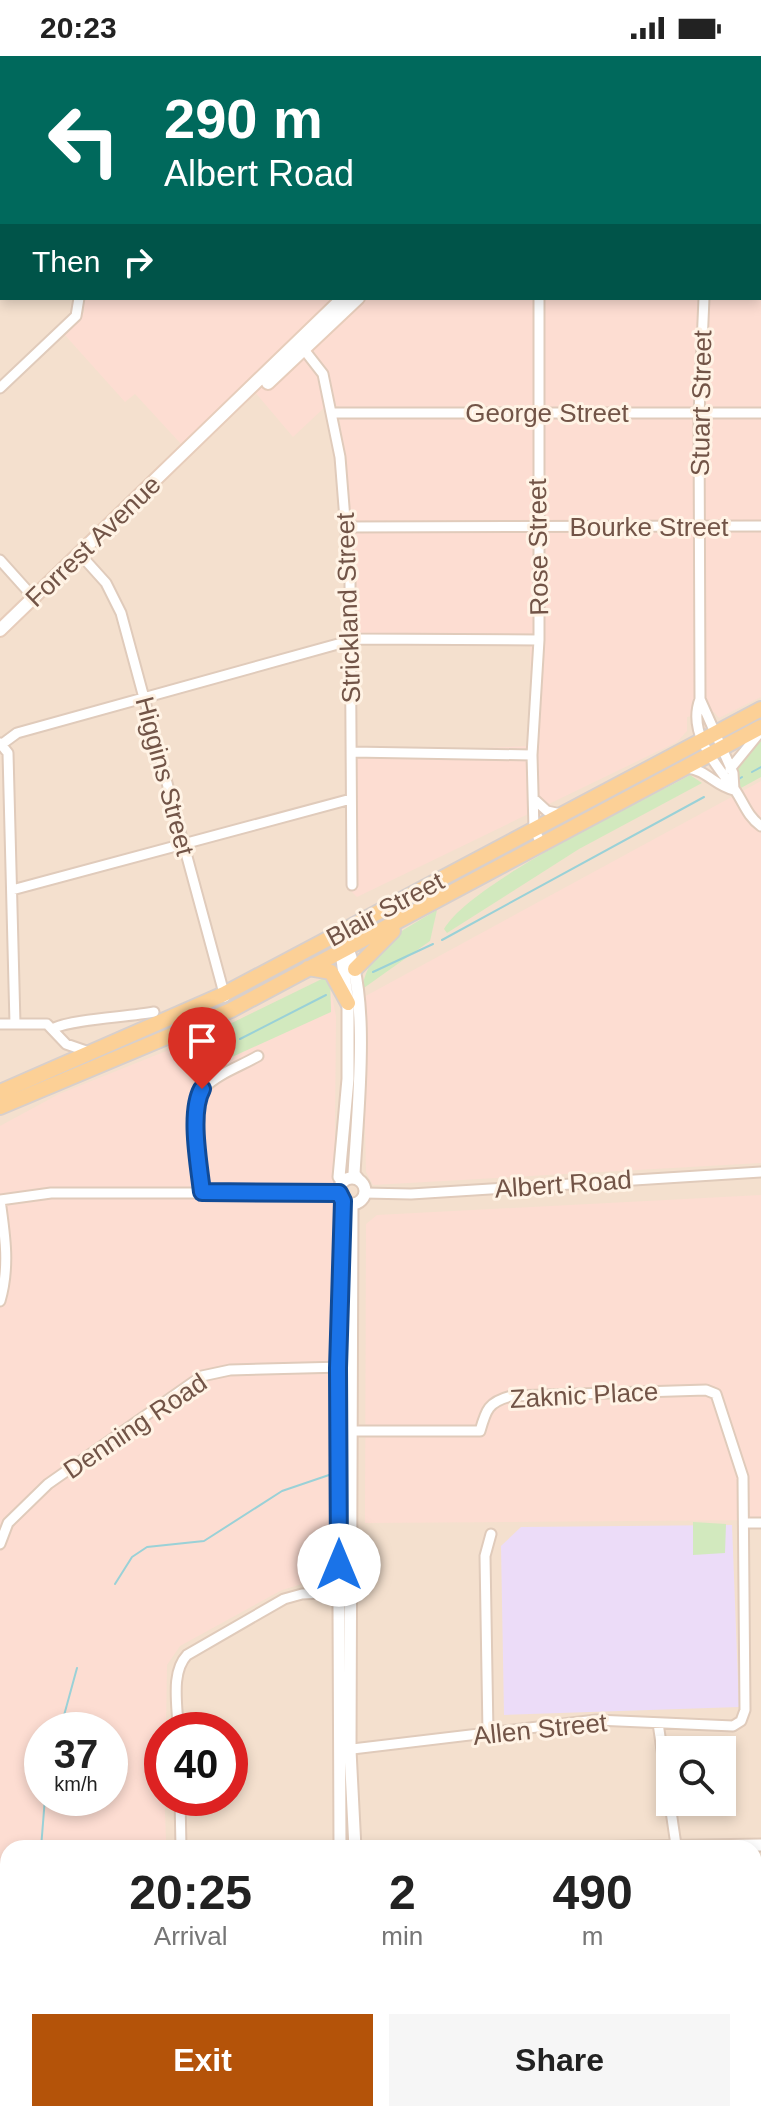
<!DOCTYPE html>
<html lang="en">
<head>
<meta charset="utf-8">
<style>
	body { margin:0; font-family:Arial,sans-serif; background:#f6f6f6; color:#222; height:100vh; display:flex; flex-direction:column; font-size:30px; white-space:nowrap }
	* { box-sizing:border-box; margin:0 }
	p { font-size:26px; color:#767676 }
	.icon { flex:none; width:44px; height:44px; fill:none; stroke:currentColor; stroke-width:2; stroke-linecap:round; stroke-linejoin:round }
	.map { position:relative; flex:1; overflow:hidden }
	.panel { position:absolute; left:0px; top:1784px; width:762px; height:282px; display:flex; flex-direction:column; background:#fff; border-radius:24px 24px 0 0; box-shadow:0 4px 12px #0003 }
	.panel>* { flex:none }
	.banner { position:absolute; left:0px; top:0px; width:762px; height:244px; box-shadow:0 4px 12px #0003; background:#00695c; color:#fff; overflow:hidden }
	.tools { position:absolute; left:656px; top:1680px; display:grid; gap:16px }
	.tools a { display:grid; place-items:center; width:80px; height:80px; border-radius:0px; background:#fff; box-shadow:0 4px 12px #0003; font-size:40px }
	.speed { position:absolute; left:24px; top:1656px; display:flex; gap:16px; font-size:40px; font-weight:700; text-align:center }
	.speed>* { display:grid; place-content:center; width:104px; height:104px; border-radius:50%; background:#fff; box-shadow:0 4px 12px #0003; line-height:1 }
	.speed small { font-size:20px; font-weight:400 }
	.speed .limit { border:12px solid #d22; background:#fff; color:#111 }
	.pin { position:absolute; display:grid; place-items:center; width:68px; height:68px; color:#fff; margin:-82px -34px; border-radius:50% 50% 50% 0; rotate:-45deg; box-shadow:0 0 8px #0007 }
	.pin .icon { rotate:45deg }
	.me { position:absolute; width:88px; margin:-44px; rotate:0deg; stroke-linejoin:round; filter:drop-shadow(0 0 6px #0008) }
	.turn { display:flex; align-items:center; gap:28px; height:168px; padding:0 32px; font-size:36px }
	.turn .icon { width:104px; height:104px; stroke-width:2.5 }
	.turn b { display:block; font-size:56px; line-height:68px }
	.then { display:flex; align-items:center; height:76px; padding:0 32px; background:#0003; gap:16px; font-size:30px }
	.eta { display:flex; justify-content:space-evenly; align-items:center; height:136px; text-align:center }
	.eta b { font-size:48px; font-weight:700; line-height:56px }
	.cta { display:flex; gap:16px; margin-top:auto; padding:16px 32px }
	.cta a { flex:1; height:92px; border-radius:0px; background:#b45309; color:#fff; font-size:32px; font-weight:700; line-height:92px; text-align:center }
	.cta a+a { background:#f6f6f6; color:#222 }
	.status { display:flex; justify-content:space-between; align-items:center; height:56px; padding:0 40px; background:#fff; direction:ltr }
	.status svg { height:22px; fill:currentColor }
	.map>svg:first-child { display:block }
	.residential { fill:#f4e0ce; fill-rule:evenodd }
	.commercial { fill:#fdddd2; fill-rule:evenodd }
	.education { fill:#ecdcf8 }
	.green { fill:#d2e9be }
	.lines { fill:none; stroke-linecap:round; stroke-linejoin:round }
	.stream { stroke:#9ad1d7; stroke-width:2 }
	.minor-casing { stroke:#e0cbbb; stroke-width:13 }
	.tertiary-casing { stroke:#e0cbbb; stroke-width:15 }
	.secondary-casing { stroke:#e7cdbb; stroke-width:16 }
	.primary-casing { stroke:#d8cfcb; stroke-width:18 }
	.minor { stroke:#fff; stroke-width:9 }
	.tertiary { stroke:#fff; stroke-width:11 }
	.secondary { stroke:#fff; stroke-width:12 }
	.primary { stroke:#fcd096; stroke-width:14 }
	.route-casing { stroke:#114b97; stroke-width:20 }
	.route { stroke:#1a73e8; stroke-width:14 }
	.labels { text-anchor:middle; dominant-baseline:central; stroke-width:6; stroke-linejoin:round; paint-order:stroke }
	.street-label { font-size:26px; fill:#725447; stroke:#fff3e5 }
</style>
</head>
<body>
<div class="status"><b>20:23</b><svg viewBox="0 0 49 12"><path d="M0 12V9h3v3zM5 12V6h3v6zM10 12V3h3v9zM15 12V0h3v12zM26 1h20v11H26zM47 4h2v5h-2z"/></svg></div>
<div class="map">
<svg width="761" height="2065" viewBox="0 0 761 2065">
	<rect width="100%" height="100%" fill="#fcefdf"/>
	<path class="residential" d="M 0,0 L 761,0 L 761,2065 L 0,2065 ZM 2,2 L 760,2 L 760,242 L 2,242 ZM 42,1674 L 110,1674 L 110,1742 L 42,1742 ZM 162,1674 L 230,1674 L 230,1742 L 162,1742 ZM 670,1694 L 722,1694 L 722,1746 L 670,1746 ZM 8,1792 L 754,1792 L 754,2058 L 8,2058 Z"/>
	<path class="commercial" d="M 761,147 L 761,641 L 719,662 L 714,656 L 687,661 L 687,675 L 677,686 L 357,841 L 351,835 L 348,698 L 532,690 L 530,584 L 355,580 L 339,350 L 325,351 L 293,381 L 249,329 L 182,389 L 135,338 L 125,346 L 64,278 L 84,256 L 84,242 L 760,242 Z
		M 761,725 L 761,1107 L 373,1129 L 366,1116 L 362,942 Z
		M 318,925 L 331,935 L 336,960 L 331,1526 L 302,1528 L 282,1534 L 180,1590 L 167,1609 L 166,1674 L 162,1674 L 166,1784 L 119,1792 L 8,1792 L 8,1851 L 0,1852 L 0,1070 L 59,1038 L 201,981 ZM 42,1674 L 110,1674 L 110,1742 L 42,1742 Z
		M 761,1139 L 761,1464 L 365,1467 L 366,1168 L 377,1159 Z"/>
	<path class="education" d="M 732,1469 L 739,1651 L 504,1659 L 501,1490 L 521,1471 Z"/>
	<path class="green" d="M 761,685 L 761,721 L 741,732 L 735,716 L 739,706 Z
		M 690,719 L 702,727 L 579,793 L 447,877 L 444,873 C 471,826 636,749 690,719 Z
		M 437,854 L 430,885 L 361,934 C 373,886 397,878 437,854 Z
		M 330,919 L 331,956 L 210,1011 L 205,993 L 211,977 Z
		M 693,1466 L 726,1468 L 725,1497 L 693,1499 Z"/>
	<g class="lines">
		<path class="stream" d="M 752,716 L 761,711
			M 736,725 L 742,721
			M 442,884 L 704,741
			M 373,916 L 433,888
			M 240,983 L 326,939
			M 115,1528 L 132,1501 L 147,1491 L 204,1485 L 282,1435 L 329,1419
			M 60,1674 L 77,1612
			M 41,1792 L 45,1742"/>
		<g class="minor-casing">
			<path id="minor" d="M 245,0 L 245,2
				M 311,0 L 311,2
				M 751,0 L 751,2
				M 162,2 L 162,0
				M 621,2 L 621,0
				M 760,204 L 761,205
				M 539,242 L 539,584 L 532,699 L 534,773 L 541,787
				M 704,242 L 699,358 L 700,643 C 687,677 716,709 735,734 C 744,747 747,760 761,770
				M 302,291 L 323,318 L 340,401 L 350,526 L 352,829
				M 0,332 L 76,260 L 79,242
				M 333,357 L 761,357
				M 346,471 L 761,470
				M 79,497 L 106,527 L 121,557 L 225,941
				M 0,504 L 35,543
				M 700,643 L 733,717 L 734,734
				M 0,687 L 8,697 L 15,968
				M 2,688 L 17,677 L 356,583 L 539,584
				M 352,696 L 532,699
				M 687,712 C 707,714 715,730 734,734
				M 730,713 L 761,675
				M 534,743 L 547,755 L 561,758
				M 12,834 L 351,743
				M 0,968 L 47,968 L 66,988 L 89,996
				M 54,972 C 74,963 128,961 154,956
				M 202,1136 C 199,1114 188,1047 204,1032 C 217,1018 241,1010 258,1000
				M 365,1137 L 411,1138 L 761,1116
				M 0,1144 L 51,1137 L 339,1137
				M 0,1245 C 10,1211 5,1179 0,1144
				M 745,1467 L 761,1467
				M 0,1488 L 8,1467 L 48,1428 L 202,1320 L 230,1314 L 343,1311
				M 658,1667 L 676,1789
				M 178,1674 C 178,1651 170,1617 187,1599 L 284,1543 L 302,1538 L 344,1536
				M 488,1677 L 485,1500 L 491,1478
				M 344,1694 L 596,1664 L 733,1670 L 741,1665 L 745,1654 L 743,1421 L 716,1338 L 706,1334 L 511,1340 C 488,1346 486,1354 480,1375 L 346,1375
				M 180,1742 L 181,1792
				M 754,1916 L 761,1916
				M 0,1996 L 8,1996
				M 116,2058 L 119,2065
				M 242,2058 L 242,2065
				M 588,2058 L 588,2065
				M 718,2058 L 718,2065"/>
		</g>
		<g class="tertiary-casing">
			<path id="tertiary" d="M 396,2 L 396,0
				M 340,877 C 373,925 357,1058 354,1118 L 358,1123
				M 340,889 L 348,947 L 348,1023 L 339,1121 L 343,1126
				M339 1135a13 13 0 1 1 26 0a13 13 0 1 1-26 0Z
				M 352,1148 L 350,1694 L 355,1792
				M 340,1792 L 338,1312 L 343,1145
				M 578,1792 L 761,1789
				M 0,1865 L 8,1865
				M 357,2065 L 357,2058"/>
		</g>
		<g class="secondary-casing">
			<path id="secondary" d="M 760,214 L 761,214
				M 0,216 L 2,216
				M 268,327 L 358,242
				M 0,574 L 343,242"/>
		</g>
		<g class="primary-casing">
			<path id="primary" d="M 308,912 L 331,916 L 348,947
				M 355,913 L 393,875
				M 0,1036 L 224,938 L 761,653
				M 0,1051 L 231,954 L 761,671"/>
		</g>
		<use href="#minor" class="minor"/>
		<use href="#tertiary" class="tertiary"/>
		<use href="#secondary" class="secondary"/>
		<use href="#primary" class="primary"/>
	</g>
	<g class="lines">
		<g class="route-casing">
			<path id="route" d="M 202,1033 C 189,1056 199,1109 202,1136 L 339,1137 L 343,1145 L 338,1312 L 339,1509"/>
		</g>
		<use href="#route" class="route"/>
	</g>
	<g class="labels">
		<g class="street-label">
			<text transform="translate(701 347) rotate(-89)">Stuart Street</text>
			<text x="547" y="357">George Street</text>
			<text x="649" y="471">Bourke Street</text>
			<text transform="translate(93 485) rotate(-44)">Forrest Avenue</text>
			<text transform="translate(538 491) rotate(-91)">Rose Street</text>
			<text transform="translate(348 552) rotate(-92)">Strickland Street</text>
			<text transform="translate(165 720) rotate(75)">Higgins Street</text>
			<text transform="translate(385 853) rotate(-28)">Blair Street</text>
			<text transform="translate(563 1128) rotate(-4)">Albert Road</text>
			<text transform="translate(584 1339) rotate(-3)">Zaknic Place</text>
			<text transform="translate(135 1370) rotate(-34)">Denning Road</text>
			<text transform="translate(540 1673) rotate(-6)">Allen Street</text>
		</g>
	</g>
</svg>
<div class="tools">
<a><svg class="icon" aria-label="search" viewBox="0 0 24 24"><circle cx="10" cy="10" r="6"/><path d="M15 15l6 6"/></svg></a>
</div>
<div class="speed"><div>37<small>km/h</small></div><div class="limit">40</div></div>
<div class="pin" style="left:202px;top:1033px;background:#d93025"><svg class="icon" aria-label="arrive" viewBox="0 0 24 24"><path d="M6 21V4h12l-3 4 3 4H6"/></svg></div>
<svg class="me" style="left:339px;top:1509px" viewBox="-20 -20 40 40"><circle r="19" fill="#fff"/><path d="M0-13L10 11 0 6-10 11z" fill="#1a73e8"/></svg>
<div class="banner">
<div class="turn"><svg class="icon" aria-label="left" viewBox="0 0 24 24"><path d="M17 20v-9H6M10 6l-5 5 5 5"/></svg><div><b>290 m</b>Albert Road</div></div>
<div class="then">Then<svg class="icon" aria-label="right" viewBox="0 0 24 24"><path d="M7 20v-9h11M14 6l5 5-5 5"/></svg></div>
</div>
<section class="panel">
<div class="eta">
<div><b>20:25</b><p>Arrival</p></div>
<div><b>2</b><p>min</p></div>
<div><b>490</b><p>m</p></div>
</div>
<div class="cta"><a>Exit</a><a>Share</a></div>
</section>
</div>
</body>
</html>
